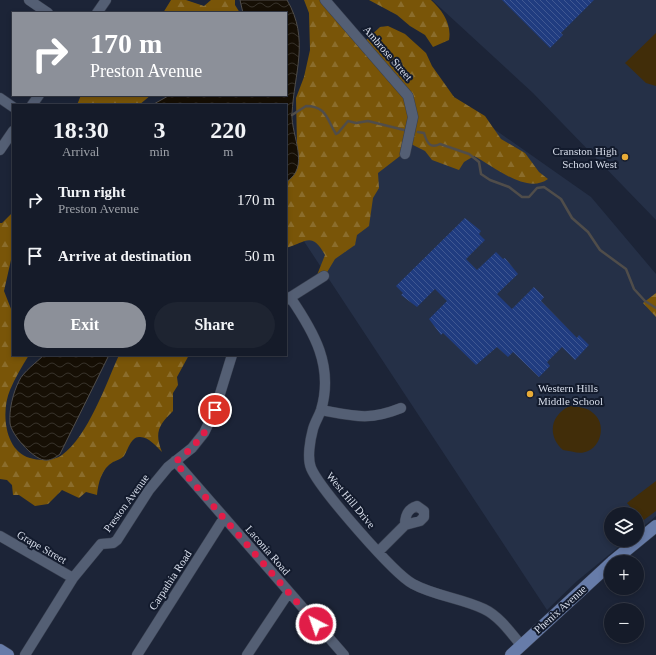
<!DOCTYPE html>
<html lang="en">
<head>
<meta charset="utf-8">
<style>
	body { margin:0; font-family:Georgia,serif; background:#1e2431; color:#f1f3f6; height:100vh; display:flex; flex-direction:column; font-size:15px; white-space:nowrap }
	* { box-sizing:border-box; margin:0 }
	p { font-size:13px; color:#9da1a8 }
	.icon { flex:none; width:22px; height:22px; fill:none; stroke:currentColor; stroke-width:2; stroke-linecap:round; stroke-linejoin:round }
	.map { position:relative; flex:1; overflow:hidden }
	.panel { position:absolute; left:12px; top:104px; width:275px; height:252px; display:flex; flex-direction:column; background:#151b29; border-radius:0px; box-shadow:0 2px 6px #0003,0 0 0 1px #343946 }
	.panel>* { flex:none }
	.banner { position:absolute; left:12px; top:12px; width:275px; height:84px; border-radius:0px; box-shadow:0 2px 6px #0003,0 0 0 1px #343946; background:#8c9099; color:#fff; overflow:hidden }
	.tools { position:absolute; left:604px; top:507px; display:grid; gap:8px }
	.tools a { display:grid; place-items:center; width:40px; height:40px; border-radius:50%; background:#151b29; box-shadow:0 2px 6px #0003,0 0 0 1px #343946; font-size:20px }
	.pin { position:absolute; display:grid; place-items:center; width:34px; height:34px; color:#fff; margin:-17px; border:2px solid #fff; border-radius:50%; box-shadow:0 1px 4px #0007 }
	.me { position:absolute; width:44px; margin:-22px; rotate:319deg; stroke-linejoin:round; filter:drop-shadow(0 0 3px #0008) }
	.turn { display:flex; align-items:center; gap:14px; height:84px; padding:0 12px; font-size:18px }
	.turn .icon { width:52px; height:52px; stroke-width:2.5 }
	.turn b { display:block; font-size:28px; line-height:34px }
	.eta { display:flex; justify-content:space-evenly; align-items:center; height:68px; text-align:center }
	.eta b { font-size:24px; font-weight:600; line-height:28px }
	.cta { display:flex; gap:8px; margin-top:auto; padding:8px 12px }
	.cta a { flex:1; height:46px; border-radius:24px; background:#8c9099; color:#fff; font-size:16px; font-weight:600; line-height:46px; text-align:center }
	.cta a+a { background:#1e2431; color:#f1f3f6 }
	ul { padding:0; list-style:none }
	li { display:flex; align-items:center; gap:12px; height:56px; padding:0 12px }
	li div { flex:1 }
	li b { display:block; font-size:15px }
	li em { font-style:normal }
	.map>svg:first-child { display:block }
	.built { fill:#253047 }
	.forest { fill:url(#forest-firs) }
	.pitch { fill:#412d09 }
	.water { fill:url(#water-waves); stroke:#504d4a }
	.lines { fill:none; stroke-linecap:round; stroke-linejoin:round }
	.stream { stroke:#504d4a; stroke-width:2.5 }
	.building { fill:url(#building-back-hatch) }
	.minor-casing { stroke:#383f4f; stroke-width:11 }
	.major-casing { stroke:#383f4f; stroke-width:13 }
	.minor { stroke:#545f74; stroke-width:10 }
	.major { stroke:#677ca9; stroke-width:12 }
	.route { stroke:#e11d48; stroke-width:7; stroke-dasharray:0 12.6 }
	.poi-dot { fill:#e8ab37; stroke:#131b2d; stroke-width:1.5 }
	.labels { text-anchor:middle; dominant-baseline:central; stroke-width:4; stroke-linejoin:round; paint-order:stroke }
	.street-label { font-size:11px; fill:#d7ddea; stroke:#131b2d }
	.poi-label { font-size:11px; fill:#d7ddea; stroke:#131b2d; text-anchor:end }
</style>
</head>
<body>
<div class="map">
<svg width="656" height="655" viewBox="0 0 656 655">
	<defs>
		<pattern id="forest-firs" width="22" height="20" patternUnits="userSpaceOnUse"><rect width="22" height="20" fill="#795508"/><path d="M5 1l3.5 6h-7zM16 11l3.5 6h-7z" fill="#8b6d2c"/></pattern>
		<pattern id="water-waves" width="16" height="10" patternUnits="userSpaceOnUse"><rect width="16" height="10" fill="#160f05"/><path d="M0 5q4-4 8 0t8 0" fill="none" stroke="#37322a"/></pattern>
		<pattern id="building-back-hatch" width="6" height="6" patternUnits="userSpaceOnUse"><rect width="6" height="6" fill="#203c80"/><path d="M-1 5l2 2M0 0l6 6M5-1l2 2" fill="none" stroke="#405892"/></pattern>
	</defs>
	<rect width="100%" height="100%" fill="#1c2437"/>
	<path class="built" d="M 432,0 L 656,0 L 656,220 L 533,93 Z
		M 477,117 L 591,197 L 656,274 L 656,516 L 637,532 L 637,514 L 611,514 L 611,540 L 627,540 L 577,581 L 547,610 L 286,214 L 286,195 Z"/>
	<path class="forest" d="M 171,0 L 186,0 L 204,6 L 211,0 L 235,0 L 235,5 L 240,13 L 163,13 Z
		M 304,0 L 329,0 L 365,41 L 380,27 L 388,26 L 405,34 L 426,53 L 432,66 L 454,97 L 485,116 L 501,139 L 525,153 L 539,172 L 548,179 C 526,195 494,166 474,156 L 464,162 L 459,170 L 432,160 L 425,151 L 409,143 L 404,153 L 378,173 L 379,188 L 373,198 L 369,226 L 357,235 L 355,245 L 335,259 L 326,274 L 317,275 L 325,255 C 312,231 306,242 286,248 L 286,154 L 294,150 L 297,144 L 296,98 L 304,77 L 310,50 L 309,13 Z
		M 369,0 L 431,0 C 442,10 452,24 449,40 L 433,47 L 425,35 L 410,26 L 397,15 Z
		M 81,95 L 151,95 L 139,105 L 77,105 Z
		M 13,212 L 13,251 L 4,291 L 13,314 L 13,355 L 29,355 C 22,366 15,378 10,390 C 1,411 4,451 30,458 C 39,461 54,461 62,455 C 88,436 106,384 119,355 L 189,355 L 177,377 L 178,385 L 173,393 L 173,411 C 159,425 154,432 162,452 C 156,446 148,436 139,437 C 131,437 128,450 124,456 C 121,459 117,460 113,462 C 102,468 98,483 97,495 L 86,492 L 79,498 L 62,490 L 48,504 L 35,506 L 19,495 L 13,495 L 12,485 L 7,480 L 0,479 L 0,223 L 2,223 Z
		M 656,293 L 656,317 L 643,303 Z"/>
	<path class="pitch" d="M 656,33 L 656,86 L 646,83 L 625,63 Z
		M 570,406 C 578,407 587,407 593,413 C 606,423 602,445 588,451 C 580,455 572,451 563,450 C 547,436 550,415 570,406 Z
		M 656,481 L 656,511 L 641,522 L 637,514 L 627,503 Z"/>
	<path class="water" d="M 240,0 L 287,0 C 310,39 294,73 292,114 C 291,136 311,167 286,182 L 286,105 L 152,105 L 170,95 L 286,95 L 286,13 L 243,13 Z
		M 44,355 L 109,355 L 60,454 C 55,458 50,461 44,460 C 32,458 11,434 10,423 C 9,409 13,393 19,381 C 23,372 37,362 44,355 Z"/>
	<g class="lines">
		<path class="stream" d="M 292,115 L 306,106 C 327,106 327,120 336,134 L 338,133 L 348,121 L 356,123 L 368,121 L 404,130
			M 418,132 L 424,133 C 427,143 430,149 440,144 L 469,154 L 479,162 L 481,174 L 490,180 L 509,187 L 522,197 L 529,197 L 537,188 L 544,187 L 561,199 L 572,218 L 588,232 L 600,250 L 626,269 L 634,289 L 645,301 L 656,308"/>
	</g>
	<path class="building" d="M 502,0 L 594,0 L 561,33 L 563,35 L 550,48 Z
		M 465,218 L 481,231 L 479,234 L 485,240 L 466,259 L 477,270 L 496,252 L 503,259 L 505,258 L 518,274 L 497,294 L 512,309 L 534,287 L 544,297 L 541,301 L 577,338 L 579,335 L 589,345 L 575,360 L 562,347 L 547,362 L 550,366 L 539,377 L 513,352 L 508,357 L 497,347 L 476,365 L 443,333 L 441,335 L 429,319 L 447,301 L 435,289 L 417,307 L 401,295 L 403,293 L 396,286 Z"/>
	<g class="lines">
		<g class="minor-casing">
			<path id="minor" d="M 29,0 L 48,13
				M 325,0 L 408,96 L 413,117 L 405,154
				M 97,13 L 106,0
				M 0,98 L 13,107
				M 32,105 L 39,95
				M 0,150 L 13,131
				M 290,297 C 314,332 334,366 321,410 C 319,416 315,422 313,429 C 310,440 307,458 311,468 C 320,489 394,574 413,584 C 435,596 461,598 484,609 C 499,616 511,633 521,645
				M 286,300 L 324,276
				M 321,410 C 354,416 369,421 401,408
				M 175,461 L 344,655
				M 0,536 L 73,578
				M 379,551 L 405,525 L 420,521 L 424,517 L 424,511 L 417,506 C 407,509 405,516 405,525
				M 25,655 L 73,578 L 101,544 L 113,543 L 117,540 L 149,490 L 168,467 L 192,448 L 204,433 L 215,410 L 232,355
				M 137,655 L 224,518
				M 247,655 L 289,592"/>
		</g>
		<g class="major-casing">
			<path id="major" d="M 612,562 L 656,526
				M 0,650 L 8,655
				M 511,655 L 611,563"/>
		</g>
		<use href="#minor" class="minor"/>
		<use href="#major" class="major"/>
	</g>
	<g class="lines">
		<path class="route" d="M 215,410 L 204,433 L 192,448 L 175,462 L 316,624"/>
	</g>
	<g class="poi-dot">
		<circle cx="625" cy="157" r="4"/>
		<circle cx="530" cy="394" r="4"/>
	</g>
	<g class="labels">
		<g class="street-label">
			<text transform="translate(388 53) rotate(49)">Ambrose Street</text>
			<text transform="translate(351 500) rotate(50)">West Hill Drive</text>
			<text transform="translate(126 503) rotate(-54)">Preston Avenue</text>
			<text transform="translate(42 547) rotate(30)">Grape Street</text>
			<text transform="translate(268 550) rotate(49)">Laconia Road</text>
			<text transform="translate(170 580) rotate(-57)">Carpathia Road</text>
			<text transform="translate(560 609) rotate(-42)">Phenix Avenue</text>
		</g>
		<g class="poi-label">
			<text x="617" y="151">Cranston High<tspan x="617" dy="13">School West</tspan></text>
			<text x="538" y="388" text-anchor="start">Western Hills<tspan x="538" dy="13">Middle School</tspan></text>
		</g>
	</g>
</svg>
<div class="tools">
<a><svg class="icon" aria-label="layers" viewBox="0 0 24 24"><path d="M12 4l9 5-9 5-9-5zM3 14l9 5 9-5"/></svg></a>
<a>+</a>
<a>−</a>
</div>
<div class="pin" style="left:215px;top:410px;background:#d93025"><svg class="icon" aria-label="arrive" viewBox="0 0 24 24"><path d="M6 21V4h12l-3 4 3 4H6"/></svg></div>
<svg class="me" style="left:316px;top:624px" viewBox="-20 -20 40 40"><circle r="17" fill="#e11d48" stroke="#fff" stroke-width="3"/><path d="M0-11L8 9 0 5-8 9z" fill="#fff"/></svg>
<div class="banner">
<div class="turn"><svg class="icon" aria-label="right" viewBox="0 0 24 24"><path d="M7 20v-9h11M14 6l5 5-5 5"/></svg><div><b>170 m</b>Preston Avenue</div></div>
</div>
<section class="panel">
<div class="eta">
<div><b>18:30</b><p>Arrival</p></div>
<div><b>3</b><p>min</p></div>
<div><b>220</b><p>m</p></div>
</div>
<ul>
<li><svg class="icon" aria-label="right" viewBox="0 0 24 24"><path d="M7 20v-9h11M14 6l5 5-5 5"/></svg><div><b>Turn right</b><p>Preston Avenue</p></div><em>170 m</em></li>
<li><svg class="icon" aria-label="arrive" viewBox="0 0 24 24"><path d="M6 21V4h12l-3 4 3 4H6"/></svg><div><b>Arrive at destination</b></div><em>50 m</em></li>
</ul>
<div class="cta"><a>Exit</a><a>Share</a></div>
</section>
</div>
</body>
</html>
